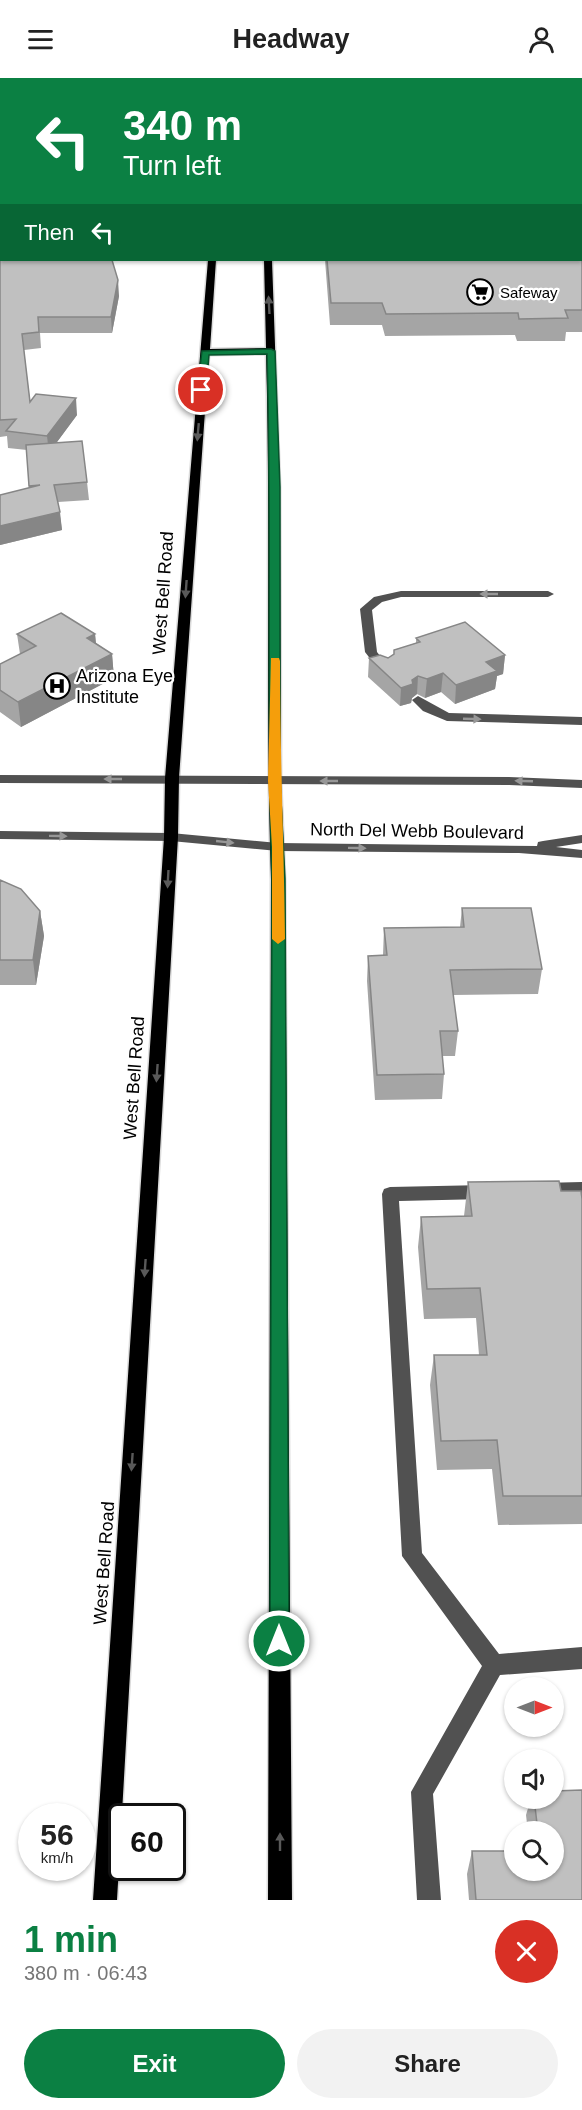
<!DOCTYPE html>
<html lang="en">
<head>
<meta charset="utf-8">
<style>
	body { margin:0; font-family:Arial,sans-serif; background:#f2f2f2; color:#222; height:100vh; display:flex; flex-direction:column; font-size:22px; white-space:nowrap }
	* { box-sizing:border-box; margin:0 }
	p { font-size:20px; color:#767676 }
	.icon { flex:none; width:33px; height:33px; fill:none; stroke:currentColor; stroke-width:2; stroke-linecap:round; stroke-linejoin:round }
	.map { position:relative; height:1822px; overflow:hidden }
	.drawer { display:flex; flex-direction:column; background:#fff; flex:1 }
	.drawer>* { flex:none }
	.guide { position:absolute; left:0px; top:0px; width:582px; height:183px; box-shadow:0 2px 4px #0004; background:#0b8043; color:#fff; overflow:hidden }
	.needle { width:39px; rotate:90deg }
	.controls { position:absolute; left:504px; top:1599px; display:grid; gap:12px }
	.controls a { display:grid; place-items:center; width:60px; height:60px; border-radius:50%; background:#fff; box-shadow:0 2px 4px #0004; font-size:30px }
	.speed { position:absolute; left:18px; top:1725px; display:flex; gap:12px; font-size:30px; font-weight:700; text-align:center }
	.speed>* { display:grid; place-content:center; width:78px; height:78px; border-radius:50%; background:#fff; box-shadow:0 2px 4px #0004; line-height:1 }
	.speed small { font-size:15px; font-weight:400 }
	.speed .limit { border:3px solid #111; border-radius:9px; background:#fff; color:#111 }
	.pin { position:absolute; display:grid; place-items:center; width:51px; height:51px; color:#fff; margin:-26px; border:3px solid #fff; border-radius:50%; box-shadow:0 2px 6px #0007 }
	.me { position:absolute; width:66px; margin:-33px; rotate:0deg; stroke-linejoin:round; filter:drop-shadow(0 0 4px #0008) }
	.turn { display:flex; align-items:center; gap:21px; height:126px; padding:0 24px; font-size:27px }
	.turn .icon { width:78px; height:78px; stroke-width:2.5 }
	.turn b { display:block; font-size:42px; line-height:51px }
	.then { display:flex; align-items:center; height:57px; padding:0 24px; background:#0003; gap:12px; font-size:22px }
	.round { display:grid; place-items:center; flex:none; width:63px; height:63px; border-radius:32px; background:#f2f2f2 }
	.headline { display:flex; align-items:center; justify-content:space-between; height:102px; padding:0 24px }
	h1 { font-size:36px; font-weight:800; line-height:45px; color:#0b8043 }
	.button { display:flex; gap:12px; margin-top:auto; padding:12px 24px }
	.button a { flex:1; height:69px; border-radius:36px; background:#0b8043; color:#fff; font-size:24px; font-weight:800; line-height:69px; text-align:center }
	.button a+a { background:#f2f2f2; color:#222 }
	header { display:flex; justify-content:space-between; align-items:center; height:78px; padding:0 24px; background:#fff; font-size:27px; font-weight:800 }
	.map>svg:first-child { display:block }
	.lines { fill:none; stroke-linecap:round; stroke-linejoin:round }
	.major-casing { stroke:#dbdbdb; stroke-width:3 }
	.minor { fill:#515151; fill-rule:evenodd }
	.major { fill:#000; fill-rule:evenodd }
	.wall { fill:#a5a5a5 }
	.shaded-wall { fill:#868686 }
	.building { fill:#c0c0c0; stroke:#868686; stroke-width:1.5 }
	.oneway { fill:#595959 }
	.oneway2 { fill:#979797 }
	.route { fill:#0b8043; stroke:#07532c; stroke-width:1.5 }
	.slow { fill:#f59e0b }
	.labels { text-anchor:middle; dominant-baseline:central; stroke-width:4.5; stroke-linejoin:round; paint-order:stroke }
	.far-poi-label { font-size:15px; fill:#000; stroke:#fff; text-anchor:start }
	.street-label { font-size:18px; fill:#000; stroke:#fff }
	.poi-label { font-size:18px; fill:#000; stroke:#fff; text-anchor:start }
</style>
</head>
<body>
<header><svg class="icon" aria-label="menu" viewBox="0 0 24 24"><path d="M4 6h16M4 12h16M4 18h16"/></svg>Headway<svg class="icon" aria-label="person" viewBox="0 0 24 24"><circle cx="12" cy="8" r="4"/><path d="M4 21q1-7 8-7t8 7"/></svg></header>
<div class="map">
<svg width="582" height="1822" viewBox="0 0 582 1822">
	<rect width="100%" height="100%" fill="#fff"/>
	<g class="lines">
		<g class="major-casing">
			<path id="major" d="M 221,0 L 227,0 L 227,2 L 221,2 Z
				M 265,0 L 271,0 L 271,2 L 265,2 Z
				M 208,182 L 216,182 L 210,271 L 266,270 L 264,182 L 272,182 L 280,409 L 281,703 L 285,801 L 292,1822 L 268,1822 L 271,801 C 265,626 271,451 266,276 L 209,277 L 179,700 L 178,759 L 117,1822 L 93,1822 L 164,759 L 165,700 Z"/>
		</g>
		<path class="minor" d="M 74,0 L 80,0 L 80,2 L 74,2 Z
			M 454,0 L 460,0 L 461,2 L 454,2 Z
			M 401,513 L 548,513 L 554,516 L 548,519 L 401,519 L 382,524 L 372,532 L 377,574 L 392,593 L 386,597 L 382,596 L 365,574 L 360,531 L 374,519 Z
			M 418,618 L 449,635 L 582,639 L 582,647 L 447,643 L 423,633 L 412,622 Z
			M 0,697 L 509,699 L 582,702 L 582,710 L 509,707 L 0,705 Z
			M 0,753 L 171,755 L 278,765 L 537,768 L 538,764 L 543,763 L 582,757 L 582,765 L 556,769 L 582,772 L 582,780 L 519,775 L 278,773 L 171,763 L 0,761 Z
			M 582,1104 L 582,1118 L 542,1119 L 536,1117 L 534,1112 L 536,1107 L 542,1105 Z
			M 485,1107 L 491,1109 L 493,1114 L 491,1119 L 485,1121 L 399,1123 L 422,1475 L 499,1576 L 582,1569 L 582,1591 L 500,1597 L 433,1716 L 441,1822 L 417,1822 L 411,1714 L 482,1588 L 402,1478 L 382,1116 L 384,1111 L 390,1109 Z"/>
		<use href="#major" class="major"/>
	</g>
	<path class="wall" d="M 580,48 L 581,68 L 582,71 L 582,123 L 581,123 L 581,145 L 582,145 L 582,254 L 566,254 L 565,263 L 517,263 L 515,257 L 385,258 L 382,247 L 330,247 L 325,182 L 580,182 Z
		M 0,157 L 119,218 L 112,255 L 40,255 L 41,270 L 24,272 L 30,323 L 77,337 L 56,365 L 87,404 L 89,422 L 58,424 L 62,452 L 0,467 L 0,417 L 29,410 L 27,372 L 8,370 L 7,358 L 0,359 Z
		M 17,556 L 95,556 L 96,565 L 112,576 L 114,600 L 21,649 L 0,634 L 0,586 L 20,576 Z
		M 416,560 L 505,577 L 503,596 L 497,598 L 495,611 L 455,626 L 441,614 L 425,620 L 417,616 L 412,620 L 411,625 L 400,628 L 368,599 L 369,580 L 388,580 L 394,577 L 394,572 L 416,565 Z
		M 0,802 L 40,833 L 44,858 L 36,907 L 0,907 Z
		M 462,830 L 542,891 L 538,916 L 453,917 L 458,953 L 455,978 L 442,978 L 444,996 L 442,1021 L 375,1022 L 367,903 L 368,878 L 383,877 L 384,850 L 460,849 Z
		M 468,1104 L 561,1113 L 582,1121 L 582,1446 L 498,1447 L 492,1391 L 437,1392 L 430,1307 L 434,1277 L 479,1277 L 476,1240 L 424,1241 L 418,1169 L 421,1139 L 464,1138 Z
		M 531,1720 L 554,1720 L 582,1822 L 469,1822 L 467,1796 L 472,1773 L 554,1792 L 554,1754 L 528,1754 L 526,1737 Z"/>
	<path class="shaded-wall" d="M 2,113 L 2,133 L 0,138 L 0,118 Z
		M 118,202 L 119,218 L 112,255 L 111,239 Z
		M 76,320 L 77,337 L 49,375 L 47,358 Z
		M 60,434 L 62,452 L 0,467 L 0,448 Z
		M 95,556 L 97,579 L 87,560 Z
		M 112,576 L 114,600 L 21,649 L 18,624 Z
		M 505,577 L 503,596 L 497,598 L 495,611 L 455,626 L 456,607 L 486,584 Z
		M 443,595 L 441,614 L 425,620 L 427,601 Z
		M 418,598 L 417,616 L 412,620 L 411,625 L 400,628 L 401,610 Z
		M 40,833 L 44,858 L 36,907 L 33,882 Z"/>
	<path class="building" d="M 0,0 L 39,0 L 38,2 L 2,2 L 2,90 L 0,90 Z
		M 113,0 L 160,0 L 164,1 L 163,2 L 113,2 Z
		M 375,0 L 426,0 L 426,2 L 375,2 Z
		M 502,0 L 546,0 L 546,2 L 503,2 Z
		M 580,48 L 582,48 L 582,67 L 581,67 L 581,74 L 582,74 L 582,103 L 580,103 Z
		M 0,97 L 2,97 L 2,113 L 0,118 Z
		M 580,122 L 582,126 L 582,138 L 581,138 L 581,145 L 582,145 L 582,232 L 565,232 L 568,240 L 519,241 L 518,235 L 386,236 L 382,225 L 331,225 L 327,182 L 580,182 Z
		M 0,157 L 2,158 L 2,182 L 112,182 L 118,202 L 111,239 L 38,239 L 39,254 L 22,256 L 30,324 L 36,316 L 76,320 L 47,358 L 6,353 L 16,341 L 0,342 Z
		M 82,363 L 87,404 L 54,407 L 60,434 L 0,448 L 0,417 L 40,407 L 29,408 L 26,367 Z
		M 61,535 L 95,556 L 87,560 L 112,576 L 18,624 L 0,612 L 0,586 L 36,568 L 17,556 Z
		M 465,544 L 505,577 L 486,584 L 497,593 L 456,607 L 443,595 L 427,601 L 418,598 L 412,602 L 413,606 L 401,610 L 369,580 L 380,577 L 388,580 L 394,576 L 394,572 L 420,564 L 416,560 Z
		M 0,802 L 21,811 L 40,833 L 33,882 L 0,882 Z
		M 462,830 L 531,830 L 542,891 L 450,892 L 458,953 L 440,953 L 444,996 L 377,997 L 368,878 L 387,877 L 384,850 L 464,849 Z
		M 559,1103 L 561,1113 L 581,1113 L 582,1121 L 582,1418 L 503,1418 L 497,1362 L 441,1363 L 434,1277 L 487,1277 L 480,1210 L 427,1211 L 421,1139 L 472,1138 L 468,1104 Z
		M 582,1712 L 582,1822 L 476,1822 L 472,1773 L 514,1773 L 514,1792 L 554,1792 L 554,1754 L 538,1754 L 534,1720 L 554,1720 L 554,1713 Z"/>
	<defs><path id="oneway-solid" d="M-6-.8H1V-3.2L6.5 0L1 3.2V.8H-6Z" transform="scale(1.5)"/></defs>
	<g class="oneway">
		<use href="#oneway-solid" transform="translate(269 227) rotate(-93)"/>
		<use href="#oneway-solid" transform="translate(198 354) rotate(95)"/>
		<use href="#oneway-solid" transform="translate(186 511) rotate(94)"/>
		<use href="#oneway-solid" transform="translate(168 801) rotate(93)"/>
		<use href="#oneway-solid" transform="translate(157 995) rotate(94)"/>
		<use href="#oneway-solid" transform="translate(145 1190) rotate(94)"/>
		<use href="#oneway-solid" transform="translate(132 1384) rotate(94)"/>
		<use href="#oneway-solid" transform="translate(280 1764) rotate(-90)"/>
	</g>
	<g class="oneway2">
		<use href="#oneway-solid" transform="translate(489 516) rotate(-180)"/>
		<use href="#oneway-solid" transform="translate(472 641) rotate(2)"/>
		<use href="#oneway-solid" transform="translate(113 701) rotate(180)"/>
		<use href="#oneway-solid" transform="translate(329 703) rotate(180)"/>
		<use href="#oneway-solid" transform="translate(524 703) rotate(-178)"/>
		<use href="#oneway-solid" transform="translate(58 758) rotate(1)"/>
		<use href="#oneway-solid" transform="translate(225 764) rotate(6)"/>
		<use href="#oneway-solid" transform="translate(357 770) rotate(1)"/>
	</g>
	<path class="route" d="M 271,271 L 275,273 L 280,409 L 280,703 L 285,801 L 289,1563 L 286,1570 L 279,1573 L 273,1570 L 270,1563 L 272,801 C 266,626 272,451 267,276 L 209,277 L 206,312 L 201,314 L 197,312 L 202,273 Z"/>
	<path class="slow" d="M 271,580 L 279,580 L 280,583 C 280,676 284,768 285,861 L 278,866 L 272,861 L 272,769 L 268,703 Z"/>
	<defs>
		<g id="supermarket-ring" transform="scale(1.35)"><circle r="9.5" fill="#fff" stroke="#000" stroke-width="1.5"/><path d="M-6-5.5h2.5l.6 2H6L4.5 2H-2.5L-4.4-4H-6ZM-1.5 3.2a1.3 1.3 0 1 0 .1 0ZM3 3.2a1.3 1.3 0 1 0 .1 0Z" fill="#000"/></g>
		<g id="hospital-ring" transform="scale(1.35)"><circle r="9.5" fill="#fff" stroke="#000" stroke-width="1.5"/><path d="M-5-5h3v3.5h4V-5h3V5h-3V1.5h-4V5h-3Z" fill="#000"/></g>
	</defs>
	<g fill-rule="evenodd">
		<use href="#supermarket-ring" x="480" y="214"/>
		<use href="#hospital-ring" x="57" y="608"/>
	</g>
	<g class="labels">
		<g class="far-poi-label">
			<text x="500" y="214">Safeway</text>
		</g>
		<g class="street-label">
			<text transform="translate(163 515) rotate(-86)">West Bell Road</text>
			<text transform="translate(417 753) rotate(1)">North Del Webb Boulevard</text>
			<text transform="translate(134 1000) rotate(-86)">West Bell Road</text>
			<text transform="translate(104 1485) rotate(-86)">West Bell Road</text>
		</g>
		<g class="poi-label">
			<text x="76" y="598">Arizona Eye<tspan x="76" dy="21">Institute</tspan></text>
		</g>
	</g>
</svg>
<div class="controls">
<a><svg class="needle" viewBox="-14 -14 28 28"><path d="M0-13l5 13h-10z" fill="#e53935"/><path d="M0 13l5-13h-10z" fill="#767676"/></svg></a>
<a><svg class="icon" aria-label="sound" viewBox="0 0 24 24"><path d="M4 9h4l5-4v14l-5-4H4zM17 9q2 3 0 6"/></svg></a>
<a><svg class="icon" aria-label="search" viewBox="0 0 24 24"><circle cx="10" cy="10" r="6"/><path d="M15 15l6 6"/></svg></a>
</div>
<div class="speed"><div>56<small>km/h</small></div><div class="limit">60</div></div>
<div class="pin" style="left:201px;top:312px;background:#d93025"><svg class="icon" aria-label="arrive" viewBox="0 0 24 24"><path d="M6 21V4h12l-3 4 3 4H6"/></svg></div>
<svg class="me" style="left:279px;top:1563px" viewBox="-20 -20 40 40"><circle r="17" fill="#0b8043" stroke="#fff" stroke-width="3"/><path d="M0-11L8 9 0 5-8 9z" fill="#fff"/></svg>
<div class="guide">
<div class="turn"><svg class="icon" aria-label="left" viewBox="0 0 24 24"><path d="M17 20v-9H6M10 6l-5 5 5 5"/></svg><div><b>340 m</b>Turn left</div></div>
<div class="then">Then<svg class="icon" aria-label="left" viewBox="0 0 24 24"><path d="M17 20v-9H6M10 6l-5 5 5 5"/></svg></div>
</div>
</div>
<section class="drawer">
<div class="headline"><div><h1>1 min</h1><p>380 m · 06:43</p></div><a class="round" style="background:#d93025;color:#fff"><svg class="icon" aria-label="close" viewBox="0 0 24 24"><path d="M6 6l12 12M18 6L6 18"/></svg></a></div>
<div class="button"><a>Exit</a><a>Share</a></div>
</section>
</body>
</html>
